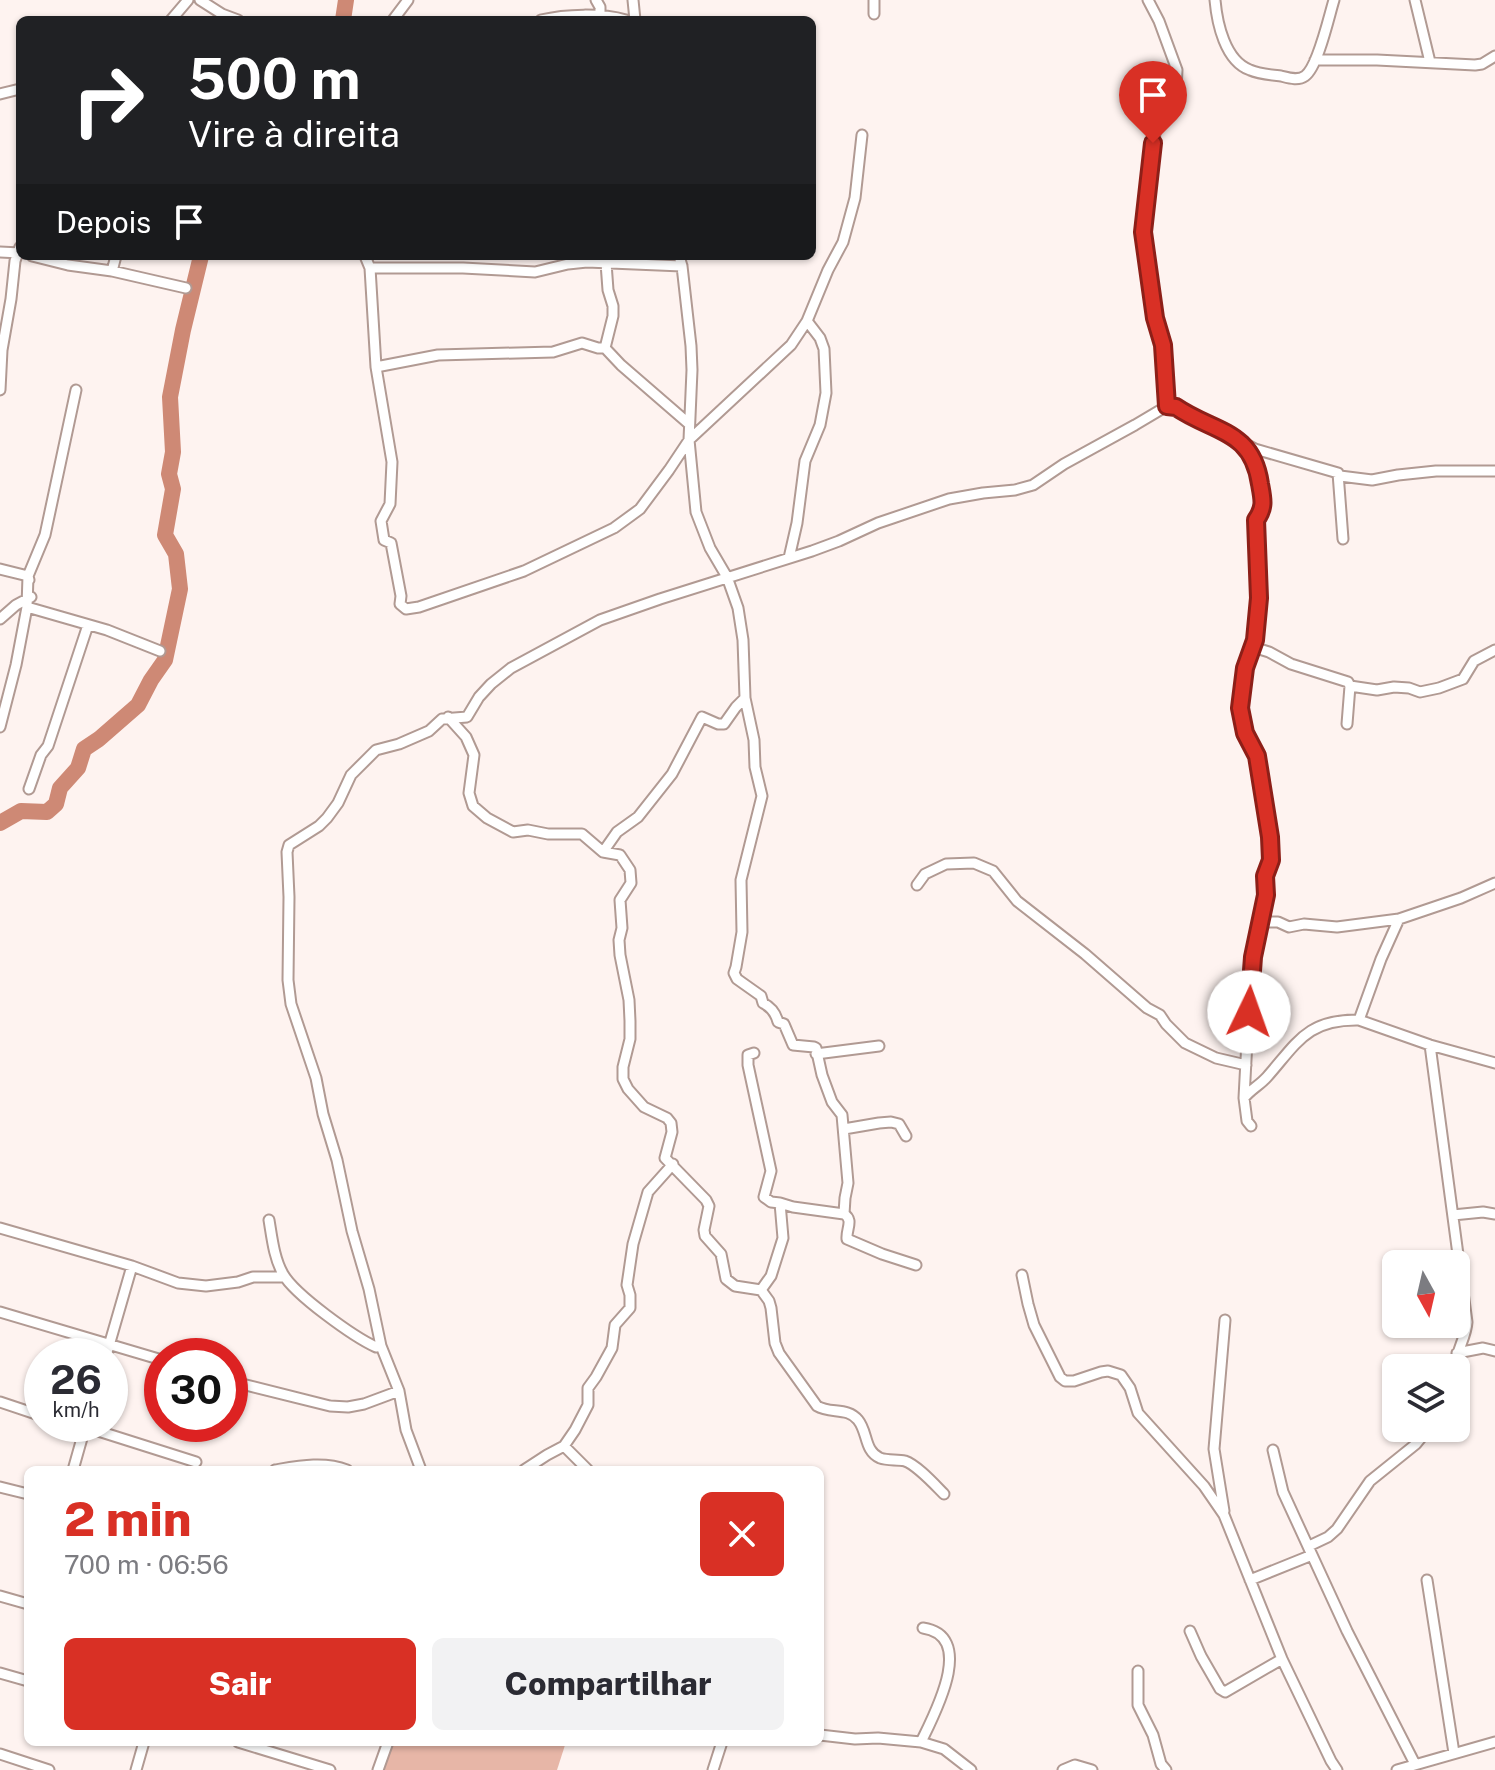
<!DOCTYPE html>
<html lang="pt">
<head>
<meta charset="utf-8">
<style>
	body { margin:0; font-family:"Public Sans",sans-serif; background:#f2f2f3; color:#2b2b33; height:100vh; display:flex; flex-direction:column; font-size:30px; white-space:nowrap }
	* { box-sizing:border-box; margin:0 }
	p { font-size:26px; color:#7c7c81 }
	.icon { flex:none; width:44px; height:44px; fill:none; stroke:currentColor; stroke-width:2; stroke-linecap:round; stroke-linejoin:round }
	.map { position:relative; flex:1; overflow:hidden }
	.details { position:absolute; left:24px; top:1466px; width:800px; height:280px; display:flex; flex-direction:column; background:#fff; border-radius:12px; box-shadow:0 2px 6px #0004 }
	.details>* { flex:none }
	.hud { position:absolute; left:16px; top:16px; width:800px; height:244px; border-radius:12px; box-shadow:0 2px 6px #0004; background:#202124; color:#fff; overflow:hidden }
	.needle { width:52px; rotate:172deg }
	.buttons { position:absolute; left:1382px; top:1250px; display:grid; gap:16px }
	.buttons a { display:grid; place-items:center; width:88px; height:88px; border-radius:12px; background:#fff; box-shadow:0 2px 6px #0004; font-size:40px }
	.speed { position:absolute; left:24px; top:1338px; display:flex; gap:16px; font-size:40px; font-weight:700; text-align:center }
	.speed>* { display:grid; place-content:center; width:104px; height:104px; border-radius:50%; background:#fff; box-shadow:0 2px 6px #0004; line-height:1 }
	.speed small { font-size:20px; font-weight:400 }
	.speed .limit { border:12px solid #d22; background:#fff; color:#111 }
	.pin { position:absolute; display:grid; place-items:center; width:68px; height:68px; color:#fff; margin:-82px -34px; border-radius:50% 50% 50% 0; rotate:-45deg; box-shadow:0 0 8px #0007 }
	.pin .icon { rotate:45deg }
	.me { position:absolute; width:88px; margin:-44px; rotate:3deg; stroke-linejoin:round; filter:drop-shadow(0 0 6px #0008) }
	.turn { display:flex; align-items:center; gap:28px; height:168px; padding:0 40px; font-size:36px }
	.turn .icon { width:104px; height:104px; stroke-width:2.5 }
	.turn b { display:block; font-size:56px; line-height:68px }
	.then { display:flex; align-items:center; height:76px; padding:0 40px; background:#0003; gap:16px; font-size:30px }
	.round { display:grid; place-items:center; flex:none; width:84px; height:84px; border-radius:12px; background:#f2f2f3 }
	.headline { display:flex; align-items:center; justify-content:space-between; height:136px; padding:0 40px }
	h1 { font-size:48px; font-weight:800; line-height:60px; color:#d93025 }
	.action { display:flex; gap:16px; margin-top:auto; padding:16px 40px }
	.action a { flex:1; height:92px; border-radius:12px; background:#d93025; color:#fff; font-size:32px; font-weight:800; line-height:92px; text-align:center }
	.action a+a { background:#f2f2f3; color:#2b2b33 }
	.map>svg:first-child { display:block }
	.green { fill:#e7b6a7 }
	.lines { fill:none; stroke-linecap:round; stroke-linejoin:round }
	.river { stroke:#ce8975; stroke-width:16 }
	.street-casing { stroke:#b19a93; stroke-width:13 }
	.street { stroke:#fff; stroke-width:9 }
	.route-casing { stroke:#8d1f18; stroke-width:20 }
	.route { stroke:#d93025; stroke-width:14 }
</style>
</head>
<body>
<div class="map">
<svg width="1495" height="1770" viewBox="0 0 1495 1770">
	<rect width="100%" height="100%" fill="#fef3f0"/>
	<path class="green" d="M 388,1742 L 566,1742 L 557,1770 L 379,1770 Z"/>
	<g class="lines">
		<path class="river" d="M 343,20 L 346,0
			M 0,823 L 21,811 L 47,812 L 56,804 L 60,788 L 78,768 L 84,749 L 99,739 L 138,705 L 151,680 L 165,660 L 180,589 L 176,554 L 165,535 L 173,489 L 169,474 L 173,452 L 170,397 L 183,330 L 201,256"/>
		<g class="street-casing">
			<path id="street" d="M 200,0 L 222,14 L 238,20
				M 596,0 L 600,7 L 600,15
				M 633,0 L 635,20
				M 874,0 L 874,14
				M 1148,0 L 1159,21 L 1177,70 L 1176,90 L 1155,133 L 1143,232 L 1149,286 L 1155,318 L 1163,345 L 1167,406
				M 1215,0 C 1217,23 1225,61 1250,70 C 1259,74 1271,75 1281,76 C 1289,78 1298,81 1305,76 C 1318,67 1329,16 1334,0
				M 1415,0 L 1430,62
				M 171,20 L 188,0
				M 393,20 L 408,0
				M 541,20 C 566,14 601,13 626,20
				M 1315,60 L 1377,60 L 1475,65 L 1482,64 L 1495,56
				M 0,94 L 20,89
				M 0,252 L 20,253
				M 32,256 L 68,265 L 112,271 L 186,288
				M 365,256 L 370,268 L 376,367 L 392,462 L 390,504 L 381,521 L 384,540 L 391,543 L 401,596 L 400,604 L 406,609 L 419,607 L 524,571 L 614,528 L 640,509 L 669,470 L 689,440 L 791,345 L 807,321 L 828,270 L 843,242 L 855,198 L 862,135
				M 679,256 L 682,266 L 691,346 L 692,370 L 689,440 L 696,512 L 710,548 L 727,577 L 738,608 L 743,640 L 745,698 L 754,740 L 755,767 L 762,796 L 741,880 L 742,932 L 736,967 L 734,973 L 737,979 L 761,996 L 763,1003 C 771,1007 776,1014 778,1022 L 784,1024 L 793,1045 L 814,1047 L 816,1048 L 822,1075 L 832,1102 L 842,1115 L 848,1183 L 845,1198 L 844,1214 C 854,1220 846,1229 847,1239 L 882,1254 L 916,1265
				M 370,268 L 463,268 L 535,272 L 568,264 L 587,262 L 682,266
				M 112,271 L 116,256
				M 605,348 L 613,316 L 613,306 L 608,290 L 606,263
				M 376,367 L 438,355 L 553,352 L 582,343 L 598,348 L 605,348 L 621,365 L 688,423
				M 0,390 L 2,350 L 11,299 L 15,261 L 20,247
				M 1246,447 C 1260,465 1262,488 1263,511 L 1256,520 L 1259,598 L 1255,640 L 1245,668 L 1240,708 L 1245,733 L 1257,756 L 1270,837 L 1271,860 L 1265,876 L 1266,895 L 1253,957 L 1250,984 L 1244,1098 L 1247,1121 L 1251,1126
				M 1340,476 L 1372,480 L 1398,475 L 1436,471 L 1495,471
				M 789,558 L 797,523 L 805,461 L 820,425 L 826,393 L 824,349 L 820,338 L 807,321
				M 0,569 L 28,576 L 29,580
				M 27,607 L 107,630 L 160,651
				M 0,619 L 16,605 L 31,597
				M 1255,640 L 1256,648 L 1269,652 L 1291,664 L 1348,682 L 1350,686 L 1347,724
				M 1350,686 L 1377,690 L 1394,687 L 1409,688 L 1420,692 L 1439,688 L 1463,679 L 1474,661 L 1495,650
				M 448,717 L 466,737 L 474,755 L 469,793 L 473,806 L 487,818 L 513,832 L 528,830 L 548,834 L 582,834 L 603,852 L 620,855 L 630,870 L 631,883 L 620,900 L 622,928 L 619,940 L 620,955 L 629,1000 L 630,1021 L 630,1039 L 623,1067 L 623,1079 L 628,1089 L 644,1107 L 667,1118 L 671,1123 L 672,1132 L 665,1158 L 706,1200 L 709,1206 L 704,1230 L 705,1236 L 721,1254 L 726,1279 L 735,1286 L 761,1290 L 769,1301 L 771,1308 L 775,1343 L 779,1353 L 817,1406 C 830,1414 848,1407 858,1420 C 868,1432 864,1451 880,1458 C 888,1461 897,1459 905,1461 C 917,1465 935,1485 944,1494
				M 0,727 L 16,665 L 27,607 L 28,576 L 45,535 L 76,390
				M 29,789 L 41,755 L 48,746 L 88,625
				M 603,852 L 617,832 L 638,817 L 672,774 L 702,717 L 718,724 L 724,724 L 736,707 L 745,698
				M 917,885 L 925,874 L 946,864 L 974,863 L 993,871 L 1017,901 L 1085,954 L 1147,1008 L 1160,1015 L 1166,1024 L 1185,1043 L 1216,1058 L 1246,1065
				M 1260,922 L 1278,922 L 1289,927 L 1304,924 L 1337,927 L 1399,919 L 1461,898 L 1495,883
				M 1359,1020 L 1381,959 L 1399,919
				M 1430,1045 L 1467,1322 C 1466,1339 1455,1351 1456,1368
				M 754,1053 L 748,1055 L 748,1065 L 771,1171 L 764,1197 L 771,1202 L 780,1203 L 793,1207 L 844,1214
				M 816,1054 L 879,1046
				M 1244,1098 C 1250,1090 1260,1085 1267,1077 C 1297,1043 1307,1019 1359,1020 L 1430,1045 L 1495,1063
				M 844,1129 L 879,1123 L 891,1122 L 899,1124 L 906,1136
				M 1453,1215 L 1483,1212 L 1495,1214
				M 269,1220 C 272,1238 274,1258 283,1274 C 295,1295 354,1337 376,1347 L 381,1346
				M 0,1228 L 132,1266 L 178,1283 L 206,1286 L 238,1282 L 253,1277 L 284,1277
				M 1022,1275 L 1028,1304 L 1034,1325 L 1060,1377 L 1065,1381 L 1074,1381 L 1101,1372 L 1108,1371 L 1121,1375 L 1130,1388 L 1138,1413 L 1204,1486 L 1224,1515 L 1282,1659 L 1331,1761 L 1337,1770
				M 761,1290 L 771,1276 L 783,1238 L 780,1203
				M 0,1312 L 162,1360
				M 1457,1353 L 1483,1348 L 1495,1351
				M 106,1356 L 132,1266
				M 1456,1373 L 1456,1387
				M 230,1381 L 330,1406 L 348,1407 L 364,1404 L 399,1391
				M 0,1402 L 42,1416
				M 76,1424 L 196,1462
				M 564,1446 L 588,1470
				M 1273,1450 L 1283,1492 L 1312,1555 L 1347,1631 L 1415,1764
				M 73,1470 L 86,1424
				M 275,1470 C 299,1466 324,1461 347,1470
				M 421,1470 L 406,1430 L 399,1391 L 381,1346 L 369,1289 L 352,1231 L 337,1160 L 323,1114 L 316,1078 L 291,1004 L 288,980 L 289,897 L 287,852 L 289,845 L 319,826 L 327,818 L 338,803 L 351,775 L 376,750 L 399,744 L 429,731 L 442,719 L 467,717 L 479,697 L 491,684 L 511,668 L 600,620 L 660,599 L 812,551 L 839,541 L 878,523 L 949,499 L 983,493 L 1015,490 L 1033,485 L 1064,464 L 1135,425 L 1167,406 L 1176,407 L 1255,449 L 1338,473 L 1343,539
				M 524,1470 L 547,1455 L 564,1446 L 575,1430 L 588,1405 L 588,1388 L 596,1377 L 612,1348 L 615,1325 L 630,1308 L 630,1295 L 627,1285 L 633,1244 L 648,1192 L 673,1164
				M 0,1487 L 28,1494
				M 1224,1511 L 1214,1449 L 1225,1320
				M 1309,1546 L 1328,1537 L 1337,1529 L 1370,1481 L 1416,1444 L 1429,1428
				M 1250,1580 L 1312,1555
				M 1427,1580 L 1454,1753
				M 0,1596 L 28,1604
				M 1190,1631 L 1201,1656 L 1220,1689 L 1225,1692 L 1282,1659
				M 1138,1671 L 1138,1705 L 1153,1735 L 1161,1764 L 1166,1770
				M 0,1673 L 28,1681
				M 820,1735 L 855,1739 L 878,1738 L 921,1742 L 944,1749 L 971,1770
				M 238,1742 L 330,1770
				M 921,1742 C 934,1715 977,1636 923,1628
				M 0,1754 L 49,1770
				M 136,1770 L 144,1742
				M 378,1770 L 388,1742
				M 713,1770 L 722,1742
				M 1063,1770 L 1075,1765 L 1092,1770
				M 1397,1770 L 1495,1742"/>
		</g>
		<use href="#street" class="street"/>
	</g>
	<g class="lines">
		<g class="route-casing">
			<path id="route" d="M 1153,143 L 1143,232 L 1155,318 L 1163,345 L 1167,406 L 1176,407 C 1214,433 1252,429 1260,484 C 1263,500 1265,507 1256,520 L 1259,598 L 1255,640 L 1245,668 L 1240,708 L 1245,733 L 1257,756 L 1270,837 L 1271,860 L 1265,876 L 1266,895 L 1253,957 L 1249,1012"/>
		</g>
		<use href="#route" class="route"/>
	</g>
</svg>
<div class="buttons">
<a><svg class="needle" viewBox="-14 -14 28 28"><path d="M0-13l5 13h-10z" fill="#e53935"/><path d="M0 13l5-13h-10z" fill="#7c7c81"/></svg></a>
<a><svg class="icon" aria-label="layers" viewBox="0 0 24 24"><path d="M12 4l9 5-9 5-9-5zM3 14l9 5 9-5"/></svg></a>
</div>
<div class="speed"><div>26<small>km/h</small></div><div class="limit">30</div></div>
<div class="pin" style="left:1153px;top:143px;background:#d93025"><svg class="icon" aria-label="arrive" viewBox="0 0 24 24"><path d="M6 21V4h12l-3 4 3 4H6"/></svg></div>
<svg class="me" style="left:1249px;top:1012px" viewBox="-20 -20 40 40"><circle r="19" fill="#fff"/><path d="M0-13L10 11 0 6-10 11z" fill="#d93025"/></svg>
<div class="hud">
<div class="turn"><svg class="icon" aria-label="right" viewBox="0 0 24 24"><path d="M7 20v-9h11M14 6l5 5-5 5"/></svg><div><b>500 m</b>Vire à direita</div></div>
<div class="then">Depois<svg class="icon" aria-label="arrive" viewBox="0 0 24 24"><path d="M6 21V4h12l-3 4 3 4H6"/></svg></div>
</div>
<section class="details">
<div class="headline"><div><h1>2 min</h1><p>700 m · 06:56</p></div><a class="round" style="background:#d93025;color:#fff"><svg class="icon" aria-label="close" viewBox="0 0 24 24"><path d="M6 6l12 12M18 6L6 18"/></svg></a></div>
<div class="action"><a>Sair</a><a>Compartilhar</a></div>
</section>
</div>
</body>
</html>
